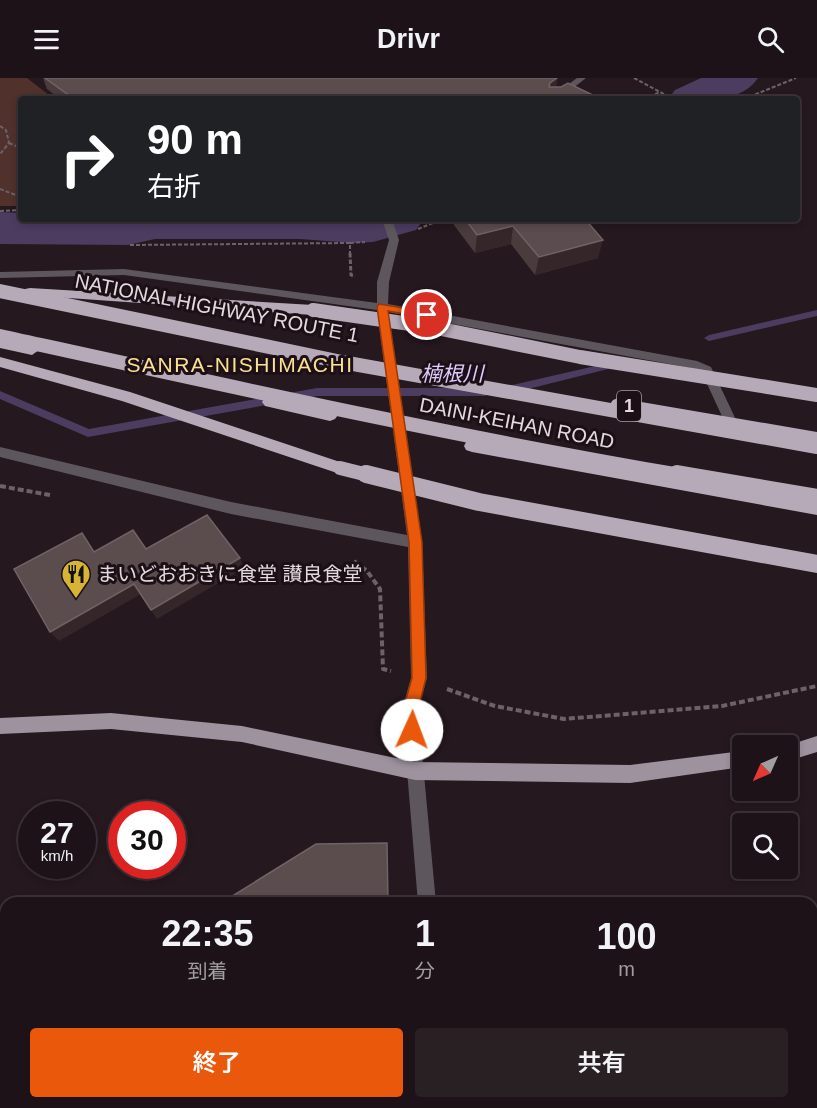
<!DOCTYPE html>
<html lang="ja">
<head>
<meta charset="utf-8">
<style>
	body { margin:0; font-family:Arial,"Noto Sans JP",sans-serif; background:#292024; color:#f1f3f6; height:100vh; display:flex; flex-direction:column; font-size:22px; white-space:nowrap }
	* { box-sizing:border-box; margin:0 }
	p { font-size:20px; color:#a09ea1 }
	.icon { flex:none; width:33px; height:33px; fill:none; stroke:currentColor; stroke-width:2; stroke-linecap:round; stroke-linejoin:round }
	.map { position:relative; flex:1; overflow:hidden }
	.drawer { position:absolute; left:0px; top:819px; width:818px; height:212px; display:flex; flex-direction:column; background:#1c1217; border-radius:18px 18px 0 0; box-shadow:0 3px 9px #0003,0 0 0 2px #3a3236 }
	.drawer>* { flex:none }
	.guide { position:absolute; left:18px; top:18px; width:782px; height:126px; border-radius:6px; box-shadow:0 3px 9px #0003,0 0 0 2px #3a3236; background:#202124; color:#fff; overflow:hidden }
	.needle { width:39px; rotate:225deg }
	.buttons { position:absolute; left:732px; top:657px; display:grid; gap:12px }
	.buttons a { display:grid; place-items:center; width:66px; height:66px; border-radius:6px; background:#1c1217; box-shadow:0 3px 9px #0003,0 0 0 2px #3a3236; font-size:30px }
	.speed { position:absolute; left:18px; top:723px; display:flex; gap:12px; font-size:30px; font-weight:700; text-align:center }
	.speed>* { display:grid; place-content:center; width:78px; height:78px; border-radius:50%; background:#1c1217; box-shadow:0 3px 9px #0003,0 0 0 2px #3a3236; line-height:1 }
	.speed small { font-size:15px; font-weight:400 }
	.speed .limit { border:9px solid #d22; background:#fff; color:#111 }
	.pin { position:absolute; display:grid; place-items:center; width:51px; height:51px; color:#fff; margin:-26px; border:3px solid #fff; border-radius:50%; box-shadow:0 2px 6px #0007 }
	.me { position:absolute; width:66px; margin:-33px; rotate:2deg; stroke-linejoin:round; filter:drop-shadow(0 0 4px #0008) }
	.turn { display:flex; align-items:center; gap:21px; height:126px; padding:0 30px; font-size:27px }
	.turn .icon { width:78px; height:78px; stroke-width:2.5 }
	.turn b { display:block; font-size:42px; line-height:51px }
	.eta { display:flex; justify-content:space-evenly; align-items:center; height:102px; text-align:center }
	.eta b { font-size:36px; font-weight:600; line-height:42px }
	.button { display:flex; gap:12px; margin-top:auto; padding:12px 30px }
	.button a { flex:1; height:69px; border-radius:6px; background:#ea580c; color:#fff; font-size:24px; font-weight:600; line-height:69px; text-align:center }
	.button a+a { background:#292024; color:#f1f3f6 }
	header { display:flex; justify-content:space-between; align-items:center; height:78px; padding:0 30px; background:#1c1217; font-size:27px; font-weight:600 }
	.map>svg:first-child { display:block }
	.green { fill:#50312c }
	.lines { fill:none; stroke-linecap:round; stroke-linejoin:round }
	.stream { fill:#4c3c60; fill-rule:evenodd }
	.river { fill:#4c3c60; fill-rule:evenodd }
	.path-far2 { stroke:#6d6268; stroke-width:2; stroke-dasharray:4 2; stroke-linecap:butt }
	.path-far1 { stroke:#6d6268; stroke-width:3; stroke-dasharray:4.5 2; stroke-linecap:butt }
	.path { stroke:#6d6268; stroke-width:4; stroke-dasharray:6 3; stroke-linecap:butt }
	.minor { fill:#5d575d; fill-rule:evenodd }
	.major { fill:#9d929e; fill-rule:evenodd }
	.highway { fill:#b7aab8; fill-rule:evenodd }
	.highway-bridge-far1 { stroke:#b7aab8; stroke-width:14 }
	.highway-bridge { stroke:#b7aab8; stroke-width:18 }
	.wall { fill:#4a3b3d }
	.shaded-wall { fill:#35262a }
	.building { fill:#5b4c4e; stroke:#706265; stroke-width:1.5 }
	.route { fill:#ea580c; stroke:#983908; stroke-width:1.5 }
	.labels { text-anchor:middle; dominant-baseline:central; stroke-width:6; stroke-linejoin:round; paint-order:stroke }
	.shield { fill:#1c0f16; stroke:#a79da2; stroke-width:1.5 }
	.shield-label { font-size:18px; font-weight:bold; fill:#e3dade }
	.street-label { font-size:20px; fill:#e3dade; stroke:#1c0f16 }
	.poi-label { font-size:20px; fill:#e3dade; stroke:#1c0f16; text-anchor:start }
	.neighbourhood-label { font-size:21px; letter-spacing:1.5px; fill:#f9e093; stroke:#1c0f16 }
	.water-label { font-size:21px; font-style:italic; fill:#e0cbff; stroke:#1c0f16 }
</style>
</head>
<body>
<header><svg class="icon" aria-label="menu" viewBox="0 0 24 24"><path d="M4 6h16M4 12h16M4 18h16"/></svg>Drivr<svg class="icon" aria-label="search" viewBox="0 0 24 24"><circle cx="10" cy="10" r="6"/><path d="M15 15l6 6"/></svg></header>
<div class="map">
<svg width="817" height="1030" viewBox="0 0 817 1030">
	<rect width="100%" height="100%" fill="#25181f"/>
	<path class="green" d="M 0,0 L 27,0 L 54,21 L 21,21 L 21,128 L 0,128 Z"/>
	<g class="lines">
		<path class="stream" d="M 299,141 L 307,141 L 303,148 L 300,148 L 296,146 Z
			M 817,232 L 817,238 L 709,263 L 704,260 L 709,257 Z
			M 617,283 L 622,286 L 620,288 L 508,316 L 503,312 L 508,308 Z
			M 317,310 L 485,310 L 490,314 L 485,318 L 317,318 L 88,359 L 0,321 L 0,313 L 89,351 Z"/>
		<path class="river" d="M 701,0 L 758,0 C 739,28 698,21 668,21 L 675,12 Z
			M 0,134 L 21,135 L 21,141 L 424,141 L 416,152 L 373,164 L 353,165 L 300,161 L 155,161 L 128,167 L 0,166 Z"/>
		<path class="path-far2" d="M 634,0 L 673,21
			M 644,21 L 660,14
			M 744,21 L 796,0
			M 0,48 L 6,52 L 9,65 L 0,76
			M 9,65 L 21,70
			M 0,111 L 21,119
			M 0,133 L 21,132
			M 418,151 L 443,141
			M 350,165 L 365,164
			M 130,167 L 350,165 L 350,176"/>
		<path class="path-far1" d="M 350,175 L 351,197 L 355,198"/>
		<path class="path" d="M 0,408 L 50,417
			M 354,483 L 367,493 L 380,511 L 383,591 L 391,593
			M 447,611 L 495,628 L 564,641 L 722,628 L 817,608"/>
		<path class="minor" d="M 577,0 L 586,0 L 559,21 L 549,21 Z
			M 382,141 L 392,141 L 399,162 L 389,204 L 388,226 L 697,283 L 711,289 L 738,346 L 732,351 L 727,349 L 702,295 L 691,290 L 388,234 L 422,464 L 427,600 L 418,632 L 436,825 L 418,825 L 402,632 L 411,600 L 408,469 L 231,436 L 0,379 L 0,369 L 231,424 L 407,457 L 377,232 L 124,197 L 0,200 L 0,194 L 124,191 L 377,225 L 377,204 L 389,162 Z
			M 163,1024 L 189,1024 L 186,1030 L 160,1030 Z
			M 444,1024 L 466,1024 L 467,1030 L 445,1030 Z"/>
		<path class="major" d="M 111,635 L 242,648 L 415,684 L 630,687 L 742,673 L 742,689 L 630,705 L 415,702 L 242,664 L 111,651 L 0,656 L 0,640 Z
			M 817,658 L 817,674 L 788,683 L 786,668 Z"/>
		<path class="highway" d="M 30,210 L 313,227 L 320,232 L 313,237 L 25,217 L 23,214 L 25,211 Z
			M 0,260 L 37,269 L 39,272 L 32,277 L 0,270 Z
			M 0,279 L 130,314 L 346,386 L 348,390 L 346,394 L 340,396 L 122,323 L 0,289 Z
			M 270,319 L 330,331 L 335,333 L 338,337 L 335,341 L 330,343 L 265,328 L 262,324 L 265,320 Z
			M 618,320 L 817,354 L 817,366 L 613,330 L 610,326 L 613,322 Z
			M 472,362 L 817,423 L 817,437 L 472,374 L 466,372 L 464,368 L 466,364 Z"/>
		<path class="highway-bridge-far1" d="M 0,213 L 342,284 L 817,369
			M 313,232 L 431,249 L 580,279 L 817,317
			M 0,258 C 228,308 456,359 686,398
			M 340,390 L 372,398"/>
		<path class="highway-bridge" d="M 366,396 L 479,424 L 817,486
			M 677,396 L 817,420"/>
	</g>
	<path class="wall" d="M 43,0 L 557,0 L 556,9 L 601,21 L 60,21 L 47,11 Z
		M 454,141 L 585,141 L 598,180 L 535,197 L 511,166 L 475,175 L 454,147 Z
		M 817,933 L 817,1030 L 676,1030 L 684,1024 L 812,1024 L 812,937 Z"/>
	<path class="shaded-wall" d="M 557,0 L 555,14 L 548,19 L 550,5 Z
		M 513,148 L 511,166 L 475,175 L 477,157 Z
		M 603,162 L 598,180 L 535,197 L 539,179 Z
		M 240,480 L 244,490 L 157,541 L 151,532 Z
		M 134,506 L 141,516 L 59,563 L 50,554 Z
		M 161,1024 L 158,1030 L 152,1030 L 154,1026 Z"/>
	<path class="building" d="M 45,0 L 557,0 L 550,5 L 549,9 L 561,9 L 568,5 L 601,21 L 74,21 Z
		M 465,141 L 585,141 L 603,162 L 539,179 L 513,148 L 477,157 Z
		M 207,437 L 240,480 L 151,532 L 134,506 L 50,554 L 14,491 L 82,455 L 94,474 L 133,452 L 146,471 Z
		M 387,765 L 388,825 L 221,825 L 316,766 Z
		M 817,951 L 817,1030 L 704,1030 L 712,1024 L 812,1024 L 812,955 Z
		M 6,1022 L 6,1024 L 411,1024 L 413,1030 L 181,1030 L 183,1026 L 154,1026 L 152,1030 L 0,1030 L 0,1027 Z"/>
	<path class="route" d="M 379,226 L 427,234 L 432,237 L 427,240 L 388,233 L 422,464 L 426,600 L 418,632 L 420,652 L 417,658 L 412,660 L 407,658 L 403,632 L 412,600 L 409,464 L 377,229 Z"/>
	<defs>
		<g id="restaurant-pin" transform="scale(1.5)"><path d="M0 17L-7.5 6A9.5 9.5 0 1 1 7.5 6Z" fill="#d8b434" stroke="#1c0f16"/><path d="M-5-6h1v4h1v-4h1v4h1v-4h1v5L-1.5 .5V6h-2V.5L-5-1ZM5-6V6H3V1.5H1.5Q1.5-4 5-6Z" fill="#111"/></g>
	</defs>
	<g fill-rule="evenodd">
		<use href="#restaurant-pin" x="76" y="496"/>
	</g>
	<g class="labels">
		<rect class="shield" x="617" y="313" width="24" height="30" rx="4.5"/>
		<g class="shield-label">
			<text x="629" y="328">1</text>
		</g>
		<g class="street-label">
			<text transform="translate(217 230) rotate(11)">NATIONAL HIGHWAY ROUTE 1</text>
			<text transform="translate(517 345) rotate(11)">DAINI-KEIHAN ROAD</text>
		</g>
		<g class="poi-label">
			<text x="97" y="496">まいどおおきに食堂 讃良食堂</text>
		</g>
		<g class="neighbourhood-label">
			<text x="240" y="286">SANRA-NISHIMACHI</text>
		</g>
		<g class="water-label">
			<text x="452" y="295">楠根川</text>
		</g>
	</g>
</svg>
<div class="buttons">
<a><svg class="needle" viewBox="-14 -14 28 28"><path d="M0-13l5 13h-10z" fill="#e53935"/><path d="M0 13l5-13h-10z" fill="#a09ea1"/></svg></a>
<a><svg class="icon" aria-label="search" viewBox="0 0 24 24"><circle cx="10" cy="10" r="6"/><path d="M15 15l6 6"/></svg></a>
</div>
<div class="speed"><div>27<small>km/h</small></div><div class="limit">30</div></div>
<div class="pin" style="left:427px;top:237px;background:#d93025"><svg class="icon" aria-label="arrive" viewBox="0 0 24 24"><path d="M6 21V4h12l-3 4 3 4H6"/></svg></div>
<svg class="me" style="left:412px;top:652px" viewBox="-20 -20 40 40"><circle r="19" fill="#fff"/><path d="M0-13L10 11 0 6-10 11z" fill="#ea580c"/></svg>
<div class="guide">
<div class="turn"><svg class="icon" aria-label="right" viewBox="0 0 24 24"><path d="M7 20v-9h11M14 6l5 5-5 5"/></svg><div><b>90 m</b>右折</div></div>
</div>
<section class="drawer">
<div class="eta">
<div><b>22:35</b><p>到着</p></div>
<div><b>1</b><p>分</p></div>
<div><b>100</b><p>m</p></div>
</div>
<div class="button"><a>終了</a><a>共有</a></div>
</section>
</div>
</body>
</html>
